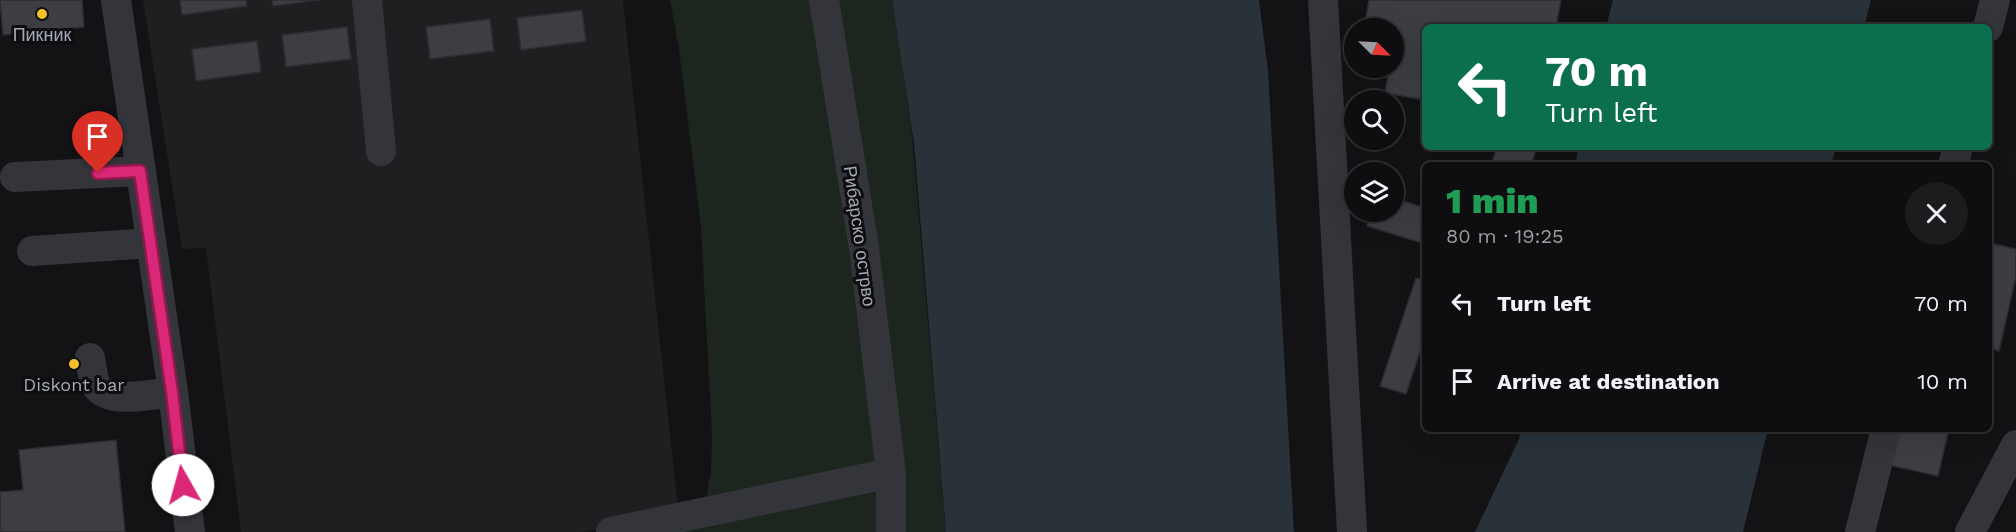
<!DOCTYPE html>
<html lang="en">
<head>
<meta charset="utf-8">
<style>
	body { margin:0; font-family:"Work Sans",sans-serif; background:#1c1c1e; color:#f1f3f6; height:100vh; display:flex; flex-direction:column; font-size:22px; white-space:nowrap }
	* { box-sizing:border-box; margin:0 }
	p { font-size:20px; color:#9b9c9f }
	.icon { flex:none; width:33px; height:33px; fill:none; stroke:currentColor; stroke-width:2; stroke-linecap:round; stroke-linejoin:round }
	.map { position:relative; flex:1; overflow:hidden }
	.drawer { position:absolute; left:1422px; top:162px; width:570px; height:270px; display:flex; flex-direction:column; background:#0e0e10; border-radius:9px; box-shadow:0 6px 24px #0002,0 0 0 2px #2e2e30 }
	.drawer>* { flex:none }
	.hud { position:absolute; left:1422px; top:24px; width:570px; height:126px; border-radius:9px; box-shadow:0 6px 24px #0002,0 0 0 2px #2e2e30; background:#0b6e4f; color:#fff; overflow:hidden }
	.needle { width:39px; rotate:114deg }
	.fabs { position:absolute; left:1344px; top:18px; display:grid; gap:12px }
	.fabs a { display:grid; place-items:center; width:60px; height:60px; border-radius:50%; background:#0e0e10; box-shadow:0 6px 24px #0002,0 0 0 2px #2e2e30; font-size:30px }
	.pin { position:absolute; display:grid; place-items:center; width:51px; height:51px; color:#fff; margin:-62px -26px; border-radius:50% 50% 50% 0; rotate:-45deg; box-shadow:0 0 6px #0007 }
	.pin .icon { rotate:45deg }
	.me { position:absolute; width:66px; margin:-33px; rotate:353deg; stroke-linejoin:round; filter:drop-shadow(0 0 4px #0008) }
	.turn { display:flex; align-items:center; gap:21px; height:126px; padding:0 24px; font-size:27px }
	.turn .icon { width:78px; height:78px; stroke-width:2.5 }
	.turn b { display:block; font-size:42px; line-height:51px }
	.round { display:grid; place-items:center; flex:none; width:63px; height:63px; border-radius:32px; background:#1c1c1e }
	.headline { display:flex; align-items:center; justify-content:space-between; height:102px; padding:0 24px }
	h1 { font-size:36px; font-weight:800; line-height:45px; color:#1e9e55 }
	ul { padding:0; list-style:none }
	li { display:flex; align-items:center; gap:18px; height:78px; padding:0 24px }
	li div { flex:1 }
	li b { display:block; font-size:22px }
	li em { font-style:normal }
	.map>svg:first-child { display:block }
	.built { fill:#1f1f22 }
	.green { fill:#1d251f }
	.water { fill:#293139 }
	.building { fill:#3d3e42; stroke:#2d2d31; stroke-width:1.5 }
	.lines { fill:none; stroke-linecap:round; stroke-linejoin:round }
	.minor { stroke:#34353a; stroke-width:30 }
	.route-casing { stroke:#8e194d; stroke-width:15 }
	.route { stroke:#db2777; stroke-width:10 }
	.poi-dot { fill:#f8bf28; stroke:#0e0e10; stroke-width:2 }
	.labels { text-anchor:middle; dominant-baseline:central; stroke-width:6; stroke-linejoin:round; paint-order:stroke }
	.poi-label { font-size:18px; fill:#a4a9b6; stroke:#0e0e10 }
	.street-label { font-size:18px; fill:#a4a9b6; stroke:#0e0e10 }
</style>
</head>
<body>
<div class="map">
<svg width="2016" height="532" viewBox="0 0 2016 532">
	<rect width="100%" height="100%" fill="#131315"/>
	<path class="built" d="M 143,0 L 623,0 L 679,518 L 580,532 L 241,532 L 206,248 L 182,249 Z"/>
	<path class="green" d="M 670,0 L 892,0 L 911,125 L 946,532 L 675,532 L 704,511 L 711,471 L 712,434 L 701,227 L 679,49 Z"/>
	<path class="water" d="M 892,0 L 1259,0 L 1268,71 L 1294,532 L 946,532 L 914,143 Z
		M 1613,0 L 1871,0 L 1864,27 L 1606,27 Z
		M 1579,147 L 1836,147 L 1831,165 L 1575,165 Z
		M 1521,429 L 1768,429 L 1743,532 L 1475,532 L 1519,439 Z"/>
	<path class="building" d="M 0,0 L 82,0 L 84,27 L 3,35 Z
		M 180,0 L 246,0 L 247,6 L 182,15 Z
		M 272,0 L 320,0 L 273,6 Z
		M 1369,0 L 1561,0 L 1556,27 L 1425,27 L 1425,100 L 1385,93 L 1389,69 L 1381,68 L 1394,68 L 1394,28 L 1364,28 Z
		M 582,10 L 586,41 L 521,50 L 517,18 Z
		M 490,19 L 494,51 L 430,59 L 426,27 Z
		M 347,27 L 351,59 L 286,67 L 282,35 Z
		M 257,41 L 261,72 L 196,81 L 192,49 Z
		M 1497,147 L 1537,147 L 1531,165 L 1491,165 Z
		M 1394,198 L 1425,208 L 1425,244 L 1367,226 L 1372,212 L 1394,212 Z
		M 1989,243 L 2016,249 L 2016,276 L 1999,351 L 1989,348 Z
		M 1416,278 L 1425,280 L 1425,337 L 1406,394 L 1380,386 Z
		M 1897,429 L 1949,429 L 1938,476 L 1889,465 Z
		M 116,440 L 125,532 L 0,532 L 0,492 L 23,490 L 19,450 Z"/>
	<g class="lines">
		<path class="minor" d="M 116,0 L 173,392 L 190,532
			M 367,0 L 381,151
			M 824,0 L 864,248 L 891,473 L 891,532
			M 1323,0 L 1352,532
			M 1988,27 L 1995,0
			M 1953,165 L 1958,147
			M 15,177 L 140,171
			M 32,251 L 151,243
			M 90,358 C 92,366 92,378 96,385 C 108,405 153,394 173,392
			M 611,532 L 891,473
			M 1860,532 L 1886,429
			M 1970,532 L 2016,445"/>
	</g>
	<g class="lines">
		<g class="route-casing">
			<path id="route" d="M 98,173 L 140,171 L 172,392 L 183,485"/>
		</g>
		<use href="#route" class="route"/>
	</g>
	<g class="poi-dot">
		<circle cx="42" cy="14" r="6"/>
		<circle cx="74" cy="364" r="6"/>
	</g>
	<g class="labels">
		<g class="poi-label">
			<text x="42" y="34">Пикник</text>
			<text x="74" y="384">Diskont bar</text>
		</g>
		<g class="street-label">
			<text transform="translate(860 236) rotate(82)">Рибарско острво</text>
		</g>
	</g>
</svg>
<div class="fabs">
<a><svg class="needle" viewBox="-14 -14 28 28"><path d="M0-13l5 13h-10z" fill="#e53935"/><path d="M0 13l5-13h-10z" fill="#9b9c9f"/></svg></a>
<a><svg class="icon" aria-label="search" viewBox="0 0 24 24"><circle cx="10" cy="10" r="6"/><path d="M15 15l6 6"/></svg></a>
<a><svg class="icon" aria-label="layers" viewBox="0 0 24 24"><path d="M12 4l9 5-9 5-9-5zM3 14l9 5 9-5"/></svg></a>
</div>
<div class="pin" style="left:98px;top:173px;background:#d93025"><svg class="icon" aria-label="arrive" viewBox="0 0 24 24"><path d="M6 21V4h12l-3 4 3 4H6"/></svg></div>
<svg class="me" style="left:183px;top:485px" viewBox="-20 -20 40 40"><circle r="19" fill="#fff"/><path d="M0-13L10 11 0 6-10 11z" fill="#db2777"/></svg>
<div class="hud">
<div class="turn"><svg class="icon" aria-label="left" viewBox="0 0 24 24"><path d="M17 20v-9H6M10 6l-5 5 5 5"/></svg><div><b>70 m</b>Turn left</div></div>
</div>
<section class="drawer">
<div class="headline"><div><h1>1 min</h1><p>80 m · 19:25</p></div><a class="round"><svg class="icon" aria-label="close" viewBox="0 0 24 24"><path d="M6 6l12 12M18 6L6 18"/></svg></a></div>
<ul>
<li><svg class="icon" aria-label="left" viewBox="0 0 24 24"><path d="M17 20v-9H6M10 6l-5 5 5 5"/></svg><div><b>Turn left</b></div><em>70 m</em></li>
<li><svg class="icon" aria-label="arrive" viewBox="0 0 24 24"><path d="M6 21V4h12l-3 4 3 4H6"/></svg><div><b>Arrive at destination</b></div><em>10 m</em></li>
</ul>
</section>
</div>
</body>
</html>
